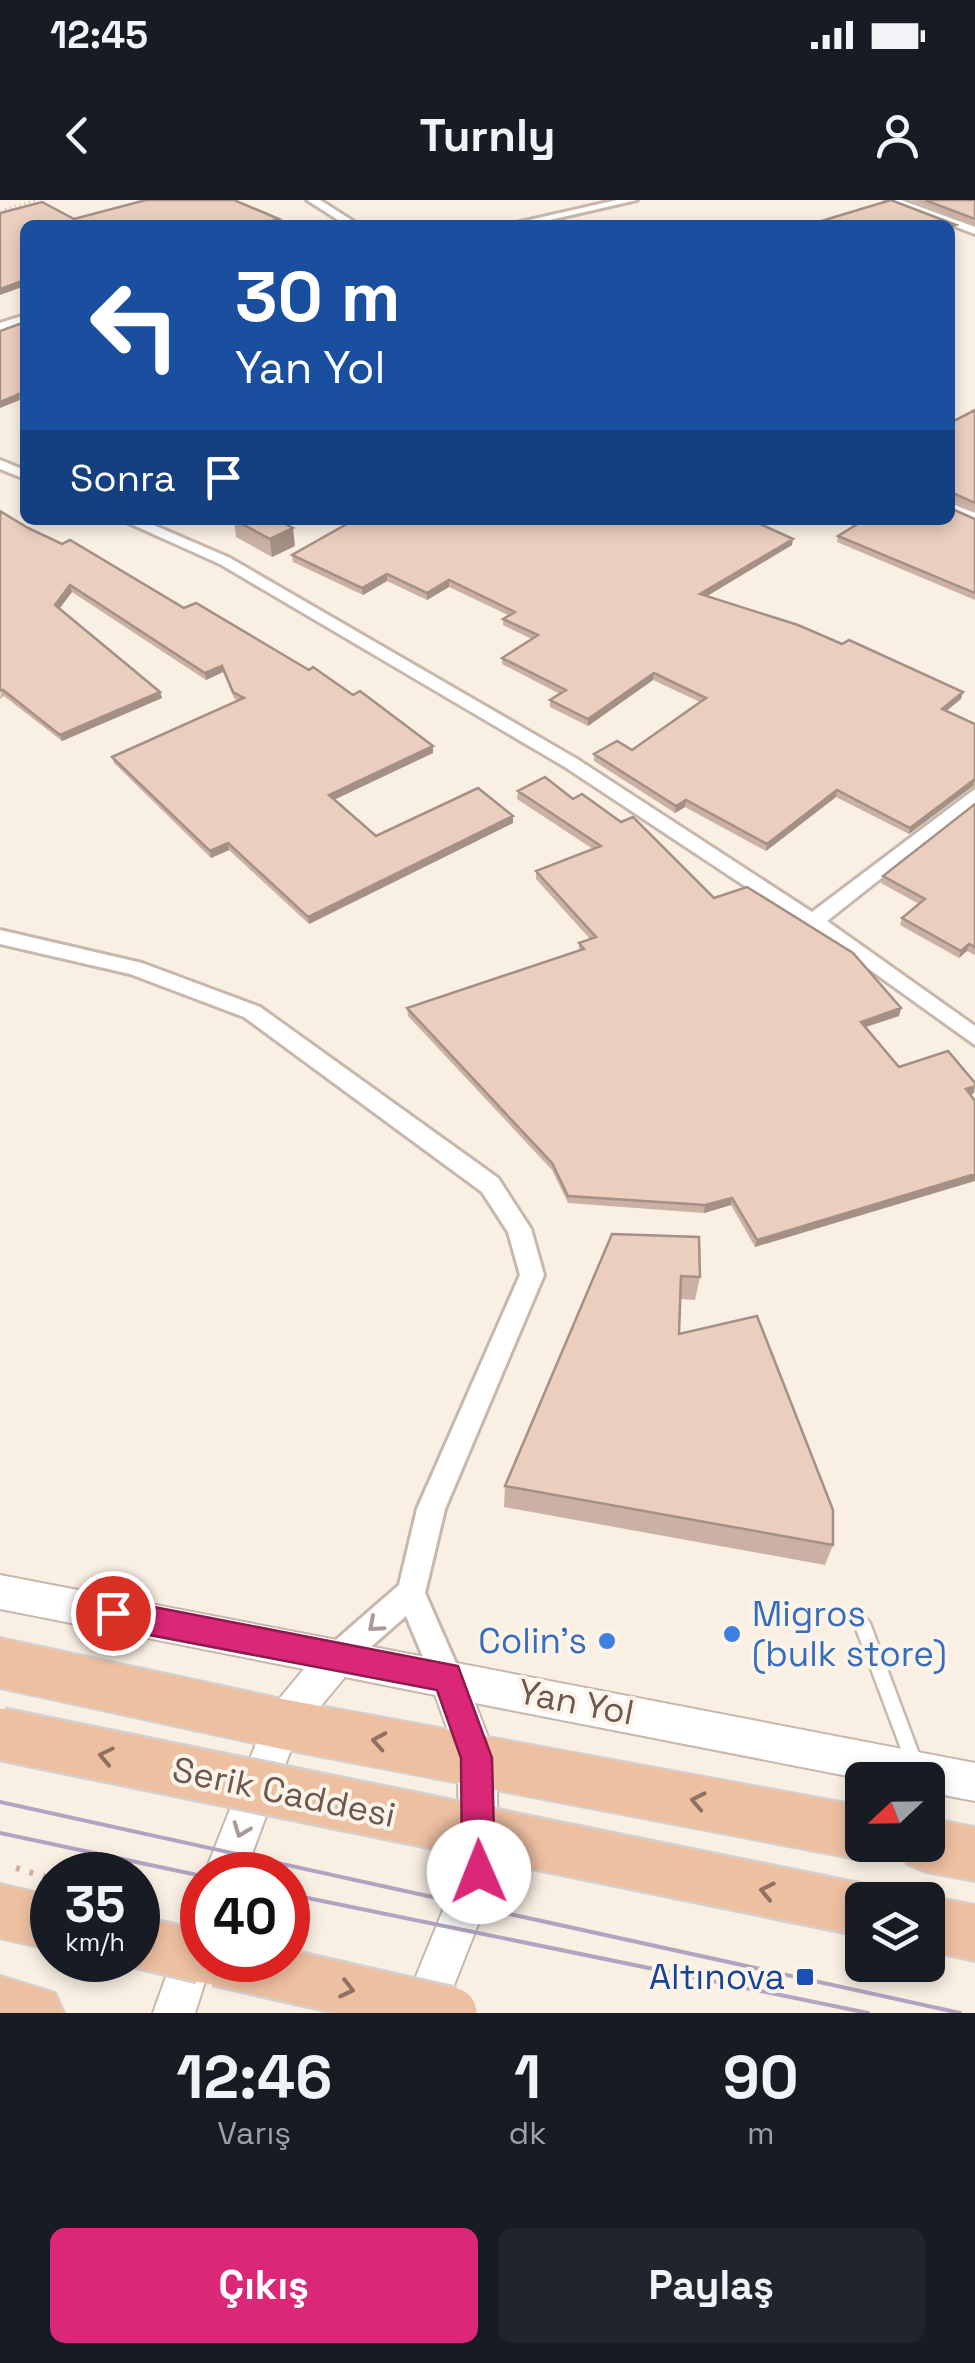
<!DOCTYPE html>
<html lang="tr">
<head>
<meta charset="utf-8">
<style>
	body { margin:0; font-family:"Space Grotesk",sans-serif; background:#20242c; color:#f1f3f6; height:100vh; display:flex; flex-direction:column; font-size:38px; white-space:nowrap }
	* { box-sizing:border-box; margin:0 }
	p { font-size:32px; color:#9ea1a6 }
	.icon { flex:none; width:55px; height:55px; fill:none; stroke:currentColor; stroke-width:2; stroke-linecap:round; stroke-linejoin:round }
	.map { position:relative; height:1813px; overflow:hidden }
	.drawer { display:flex; flex-direction:column; background:#171b24; flex:1 }
	.drawer>* { flex:none }
	.guide { position:absolute; left:20px; top:20px; width:935px; height:305px; border-radius:15px; box-shadow:0 5px 15px #0003; background:#1a4fa0; color:#fff; overflow:hidden }
	.needle { width:65px; rotate:248deg }
	.buttons { position:absolute; left:845px; top:1562px; display:grid; gap:20px }
	.buttons a { display:grid; place-items:center; width:100px; height:100px; border-radius:15px; background:#171b24; box-shadow:0 5px 15px #0003; font-size:50px }
	.speed { position:absolute; left:30px; top:1652px; display:flex; gap:20px; font-size:50px; font-weight:700; text-align:center }
	.speed>* { display:grid; place-content:center; width:130px; height:130px; border-radius:50%; background:#171b24; box-shadow:0 5px 15px #0003; line-height:1 }
	.speed small { font-size:25px; font-weight:400 }
	.speed .limit { border:15px solid #d22; background:#fff; color:#111 }
	.pin { position:absolute; display:grid; place-items:center; width:85px; height:85px; color:#fff; margin:-42px; border:5px solid #fff; border-radius:50%; box-shadow:0 2px 10px #0007 }
	.me { position:absolute; width:110px; margin:-55px; rotate:359deg; stroke-linejoin:round; filter:drop-shadow(0 0 8px #0008) }
	.turn { display:flex; align-items:center; gap:35px; height:210px; padding:0 50px; font-size:45px }
	.turn .icon { width:130px; height:130px; stroke-width:2.5 }
	.turn b { display:block; font-size:70px; line-height:85px }
	.then { display:flex; align-items:center; height:95px; padding:0 50px; background:#0003; gap:20px; font-size:38px }
	.eta { display:flex; justify-content:space-evenly; align-items:center; height:170px; text-align:center }
	.eta b { font-size:60px; font-weight:700; line-height:70px }
	.primary-button { display:flex; gap:20px; margin-top:auto; padding:20px 50px }
	.primary-button a { flex:1; height:115px; border-radius:15px; background:#db2777; color:#fff; font-size:40px; font-weight:700; line-height:115px; text-align:center }
	.primary-button a+a { background:#20242c; color:#f1f3f6 }
	.status { display:flex; justify-content:space-between; align-items:center; height:70px; padding:0 50px; background:#171b24; direction:ltr }
	.status svg { height:28px; fill:currentColor }
	header { display:flex; justify-content:space-between; align-items:center; height:130px; padding:0 50px; background:#171b24; font-size:45px; font-weight:700 }
	.map>svg:first-child { display:block }
	.lines { fill:none; stroke-linecap:round; stroke-linejoin:round }
	.service-casing { stroke:#c8b7ab; stroke-width:20 }
	.minor-casing { stroke:#c8b7ab; stroke-width:6 }
	.tertiary-casing { stroke:#c8b7ab; stroke-width:4 }
	.trunk-casing { stroke:#d6d0cd; stroke-width:4 }
	.path-far1 { stroke:#cfb1a2; stroke-width:2.5; stroke-dasharray:1 4; stroke-linecap:butt }
	.path { stroke:#cfb1a2; stroke-width:6; stroke-dasharray:4 10; stroke-linecap:butt }
	.service { stroke:#fff; stroke-width:15 }
	.minor { fill:#fff; fill-rule:evenodd }
	.tertiary { fill:#fff; fill-rule:evenodd }
	.trunk { fill:#eec0a2; fill-rule:evenodd }
	.tram { stroke:#b2a4c0; stroke-width:4 }
	.trunk-bridge-casing { stroke:#d6d0cd; stroke-width:56; stroke-linecap:butt }
	.trunk-bridge { stroke:#eec0a2; stroke-width:51 }
	.wall { fill:#cab1a3 }
	.shaded-wall { fill:#a49085 }
	.building { fill:#ebcebe; stroke:#a49085; stroke-width:2.5 }
	.oneway { stroke:#a89a94 }
	.oneway2 { stroke:#8e7162 }
	.route { fill:#db2777; stroke:#8e194d; stroke-width:2.5 }
	.shop-dot { fill:#3f7fe0; stroke:#fdf4e9; stroke-width:4 }
	.transit-dot { fill:#1a4fb4; stroke:#fdf4e9; stroke-width:4 }
	.labels { text-anchor:middle; dominant-baseline:central; stroke-width:8; stroke-linejoin:round; paint-order:stroke }
	.near-shop-label { font-size:35px; fill:#366cbe; stroke:#fdf4e9; text-anchor:start }
	.near-street-label { font-size:35px; fill:#6e574c; stroke:#fdf4e9 }
	.near-transit-label { font-size:35px; fill:#164399; stroke:#fdf4e9; text-anchor:end }
</style>
</head>
<body>
<div class="status"><b>12:45</b><svg viewBox="0 0 49 12"><path d="M0 12V9h3v3zM5 12V6h3v6zM10 12V3h3v9zM15 12V0h3v12zM26 1h20v11H26zM47 4h2v5h-2z"/></svg></div>
<header><svg class="icon" aria-label="back" viewBox="0 0 24 24"><path d="M15 5l-7 7 7 7"/></svg>Turnly<svg class="icon" aria-label="person" viewBox="0 0 24 24"><circle cx="12" cy="8" r="4"/><path d="M4 21q1-7 8-7t8 7"/></svg></header>
<div class="map">
<svg width="975" height="1813" viewBox="0 0 975 1813">
	<rect width="100%" height="100%" fill="#f9efe3"/>
	<g class="lines">
		<g class="service-casing">
			<path id="service" d="M 863,1426 L 914,1562"/>
		</g>
		<g class="minor-casing">
			<path id="minor" d="M 307,0 L 320,0 L 359,25 L 346,25 Z
				M 617,0 L 637,0 L 528,25 L 507,25 Z
				M 886,0 L 901,0 L 975,27 L 975,34 Z
				M 25,115 L 25,123 L 0,131 L 0,123 Z
				M 0,260 L 25,270 L 25,279 L 0,269 Z
				M 950,303 L 975,313 L 975,322 L 950,312 Z
				M 122,320 L 142,320 L 230,358 L 577,559 L 812,712 L 975,589 L 975,604 L 827,721 L 975,826 L 975,845 L 855,759 L 565,567 L 220,364 Z
				M 0,730 L 142,763 L 260,807 L 498,978 L 531,1029 L 544,1075 L 445,1309 L 425,1393 L 462,1477 L 458,1488 L 447,1492 L 436,1488 L 406,1416 L 349,1466 L 339,1471 L 329,1466 L 324,1456 L 329,1446 L 399,1385 L 417,1309 L 520,1075 L 508,1032 L 482,992 L 244,817 L 130,774 L 0,744 Z"/>
		</g>
		<g class="tertiary-casing">
			<path id="tertiary" d="M 0,1375 L 975,1563 L 975,1601 L 928,1592 L 928,1580 L 868,1580 L 475,1503 L 496,1558 L 499,1671 L 443,1813 L 401,1813 L 459,1671 L 458,1558 L 435,1495 L 345,1477 L 296,1536 L 244,1675 L 204,1675 L 269,1511 L 304,1469 L 0,1409 Z
				M 202,1710 L 202,1760 L 212,1760 L 195,1813 L 153,1813 L 188,1716 Z"/>
		</g>
		<g class="trunk-casing">
			<path id="trunk" d="M 0,1438 L 282,1499 L 862,1606 L 862,1645 L 884,1645 L 881,1652 L 862,1660 L 282,1549 L 0,1488 Z
				M 928,1618 L 975,1627 L 975,1681 L 926,1672 L 907,1664 L 899,1645 L 928,1645 Z
				M 0,1684 L 52,1696 L 52,1750 L 0,1738 Z
				M 928,1696 L 975,1705 L 975,1761 L 928,1751 L 928,1700 L 919,1700 Z
				M 0,1776 L 55,1793 L 64,1813 L 0,1813 Z"/>
		</g>
		<path class="path-far1" d="M 5,9 L 38,0"/>
		<path class="path" d="M 16,1668 L 52,1679"/>
		<use href="#service" class="service"/>
		<use href="#minor" class="minor"/>
		<use href="#tertiary" class="tertiary"/>
		<use href="#trunk" class="trunk"/>
		<path class="tram" d="M 0,1602 L 960,1813
			M 0,1633 L 202,1676
			M 288,1694 L 868,1813"/>
		<g class="trunk-bridge-casing">
			<path id="trunk-bridge" d="M 0,1534 L 862,1710
				M 138,1742 L 202,1757
				M 218,1760 L 451,1813"/>
		</g>
		<use href="#trunk-bridge" class="trunk-bridge"/>
	</g>
	<path class="wall" d="M 911,0 L 975,0 L 975,25 Z
		M 975,210 L 975,310 L 951,300 L 950,300 L 950,223 Z
		M 975,319 L 975,400 L 837,342 L 838,336 Z
		M 234,320 L 295,346 L 272,357 L 236,337 Z
		M 28,328 L 353,495 L 433,546 L 433,553 L 334,600 L 376,636 L 513,623 L 309,724 L 229,650 L 211,658 L 114,563 L 112,557 L 238,501 L 234,498 L 223,472 L 206,480 L 72,392 L 59,409 L 160,492 L 162,498 L 62,541 L 4,496 L 0,499 Z
		M 792,345 L 707,396 L 961,499 L 946,511 L 975,525 L 975,586 L 973,586 L 909,634 L 836,597 L 766,651 L 685,607 L 675,613 L 594,561 L 594,554 L 632,550 L 700,502 L 653,480 L 588,526 L 550,507 L 550,500 L 560,494 L 502,464 L 502,458 L 532,439 L 503,425 L 503,419 L 508,415 L 449,387 L 427,400 L 387,381 L 363,395 L 293,362 L 292,355 Z
		M 518,591 L 573,599 L 714,698 L 901,808 L 899,816 L 866,827 L 899,867 L 974,893 L 755,1047 L 731,1005 L 704,1013 L 568,1003 L 552,970 L 408,816 L 407,808 L 579,751 L 579,743 L 590,739 L 536,679 L 536,671 L 593,649 L 517,599 Z
		M 975,604 L 975,755 L 967,751 L 959,758 L 900,725 L 902,718 L 919,704 L 881,683 L 883,676 Z
		M 612,1034 L 700,1077 L 695,1100 L 680,1099 L 679,1134 L 833,1345 L 825,1365 L 504,1307 L 505,1286 Z"/>
	<path class="shaded-wall" d="M 279,19 L 280,24 L 277,25 L 258,25 Z
		M 25,80 L 25,86 L 0,95 L 0,89 Z
		M 19,194 L 20,200 L 0,208 L 0,202 Z
		M 293,328 L 295,346 L 272,357 L 270,339 Z
		M 793,339 L 792,345 L 699,401 L 700,394 Z
		M 387,374 L 387,381 L 363,395 L 362,388 Z
		M 449,380 L 449,387 L 427,400 L 427,393 Z
		M 70,385 L 72,392 L 57,412 L 55,405 Z
		M 222,466 L 223,472 L 206,480 L 205,473 Z
		M 654,473 L 653,480 L 588,526 L 588,519 Z
		M 160,492 L 162,498 L 62,541 L 60,535 Z
		M 963,492 L 961,499 L 940,516 L 942,509 Z
		M 433,546 L 433,553 L 329,602 L 329,595 Z
		M 975,579 L 973,586 L 909,634 L 910,628 Z
		M 837,590 L 836,597 L 766,651 L 767,644 Z
		M 686,600 L 685,607 L 675,613 L 676,606 Z
		M 513,616 L 513,623 L 309,724 L 308,717 Z
		M 228,643 L 229,650 L 211,658 L 210,651 Z
		M 969,744 L 967,751 L 959,758 L 961,751 Z
		M 901,808 L 899,816 L 859,829 L 861,822 Z
		M 975,886 L 974,893 L 963,897 L 966,889 Z
		M 975,974 L 975,981 L 755,1047 L 757,1040 Z
		M 732,998 L 731,1005 L 704,1013 L 705,1005 Z"/>
	<path class="building" d="M 146,0 L 234,0 L 279,19 L 258,25 L 25,25 L 25,80 L 0,89 L 0,13 L 42,2 L 74,19 Z
		M 891,0 L 956,25 L 950,27 L 950,25 L 808,25 Z
		M 925,0 L 975,0 L 975,19 Z
		M 25,122 L 25,198 L 19,194 L 0,202 L 0,131 Z
		M 975,210 L 975,303 L 953,293 L 950,295 L 950,223 Z
		M 950,308 L 975,319 L 975,393 L 838,336 L 864,320 L 950,320 Z
		M 0,311 L 28,328 L 62,344 L 70,340 L 184,408 L 196,403 L 309,470 L 313,467 L 353,495 L 360,491 L 433,546 L 329,595 L 376,636 L 478,588 L 513,616 L 308,717 L 228,643 L 210,651 L 112,557 L 244,498 L 233,492 L 222,466 L 205,473 L 70,385 L 55,405 L 160,492 L 60,535 L 3,490 L 0,491 Z
		M 235,320 L 278,320 L 293,328 L 270,339 Z
		M 354,320 L 751,320 L 793,339 L 700,394 L 798,425 L 842,444 L 849,440 L 963,492 L 942,509 L 975,524 L 975,579 L 910,628 L 837,590 L 767,644 L 686,600 L 676,606 L 594,554 L 617,541 L 632,550 L 706,498 L 654,473 L 588,519 L 550,500 L 566,490 L 502,458 L 538,435 L 503,419 L 515,412 L 449,380 L 427,393 L 387,374 L 362,388 L 292,355 Z
		M 545,577 L 573,599 L 582,594 L 621,622 L 633,617 L 714,698 L 747,687 L 853,753 L 901,808 L 861,822 L 899,867 L 948,851 L 975,883 L 975,886 L 966,889 L 975,901 L 975,974 L 757,1040 L 732,998 L 705,1005 L 568,996 L 552,963 L 407,808 L 584,749 L 579,743 L 596,737 L 536,671 L 601,646 L 518,591 Z
		M 975,604 L 975,747 L 969,744 L 961,751 L 902,718 L 925,699 L 883,676 Z
		M 612,1034 L 699,1037 L 700,1077 L 681,1076 L 679,1134 L 757,1116 L 833,1310 L 833,1345 L 505,1286 Z"/>
	<defs><path id="oneway-chevron" d="M-2-3.5L2.5 0L-2 3.5" fill="none" stroke-width="1.6" stroke-linecap="round" stroke-linejoin="round" transform="scale(2.5)"/></defs>
	<g class="oneway">
		<use href="#oneway-chevron" transform="translate(375 1425) rotate(139)"/>
		<use href="#oneway-chevron" transform="translate(241 1630) rotate(111)"/>
	</g>
	<g class="oneway2">
		<use href="#oneway-chevron" transform="translate(379 1541) rotate(-170)"/>
		<use href="#oneway-chevron" transform="translate(106 1556) rotate(-168)"/>
		<use href="#oneway-chevron" transform="translate(698 1601) rotate(-169)"/>
		<use href="#oneway-chevron" transform="translate(767 1691) rotate(-168)"/>
		<use href="#oneway-chevron" transform="translate(347 1789) rotate(13)"/>
	</g>
	<path class="route" d="M 113,1399 L 458,1466 L 492,1558 L 495,1672 L 490,1683 L 479,1688 L 467,1683 L 462,1672 L 461,1558 L 437,1490 L 113,1428 L 103,1423 L 98,1413 L 103,1403 Z"/>
	<g class="shop-dot">
		<circle cx="732" cy="1434" r="10"/>
		<circle cx="607" cy="1441" r="10"/>
	</g>
	<rect class="transit-dot" x="795" y="1767" width="20" height="20" rx="5"/>
	<g class="labels">
		<g class="near-shop-label">
			<text x="752" y="1414">Migros<tspan x="752" dy="40">(bulk store)</tspan></text>
			<text x="587" y="1441" text-anchor="end">Colin's</text>
		</g>
		<g class="near-street-label">
			<text transform="translate(576 1502) rotate(11)">Yan Yol</text>
			<text transform="translate(284 1592) rotate(12)">Serik Caddesi</text>
		</g>
		<g class="near-transit-label">
			<text x="785" y="1777">Altınova</text>
		</g>
	</g>
</svg>
<div class="buttons">
<a><svg class="needle" viewBox="-14 -14 28 28"><path d="M0-13l5 13h-10z" fill="#e53935"/><path d="M0 13l5-13h-10z" fill="#9ea1a6"/></svg></a>
<a><svg class="icon" aria-label="layers" viewBox="0 0 24 24"><path d="M12 4l9 5-9 5-9-5zM3 14l9 5 9-5"/></svg></a>
</div>
<div class="speed"><div>35<small>km/h</small></div><div class="limit">40</div></div>
<div class="pin" style="left:113px;top:1413px;background:#d93025"><svg class="icon" aria-label="arrive" viewBox="0 0 24 24"><path d="M6 21V4h12l-3 4 3 4H6"/></svg></div>
<svg class="me" style="left:479px;top:1672px" viewBox="-20 -20 40 40"><circle r="19" fill="#fff"/><path d="M0-13L10 11 0 6-10 11z" fill="#db2777"/></svg>
<div class="guide">
<div class="turn"><svg class="icon" aria-label="left" viewBox="0 0 24 24"><path d="M17 20v-9H6M10 6l-5 5 5 5"/></svg><div><b>30 m</b>Yan Yol</div></div>
<div class="then">Sonra<svg class="icon" aria-label="arrive" viewBox="0 0 24 24"><path d="M6 21V4h12l-3 4 3 4H6"/></svg></div>
</div>
</div>
<section class="drawer">
<div class="eta">
<div><b>12:46</b><p>Varış</p></div>
<div><b>1</b><p>dk</p></div>
<div><b>90</b><p>m</p></div>
</div>
<div class="primary-button"><a>Çıkış</a><a>Paylaş</a></div>
</section>
</body>
</html>
